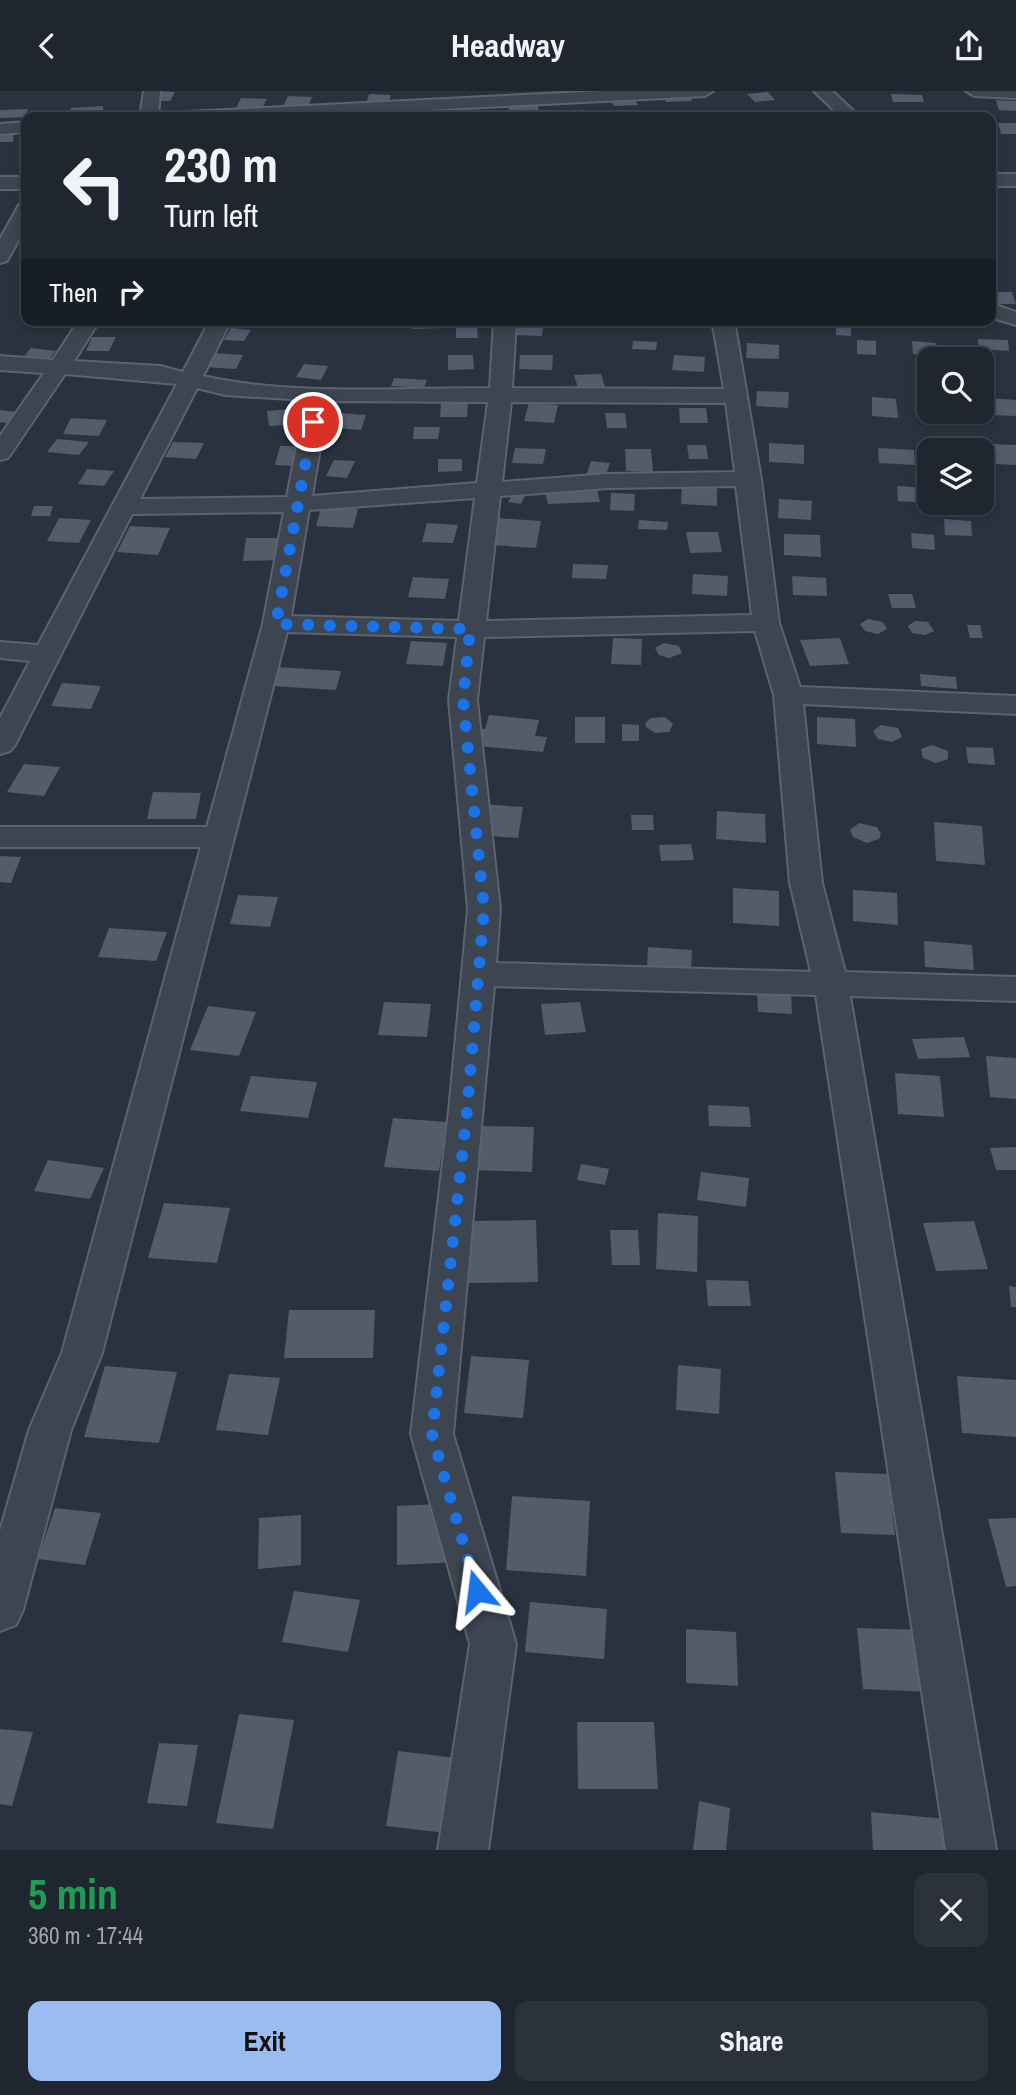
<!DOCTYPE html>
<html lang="en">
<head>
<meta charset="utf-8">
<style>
	body { margin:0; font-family:"Archivo Narrow",sans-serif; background:#2c323c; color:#f1f3f6; height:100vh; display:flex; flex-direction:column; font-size:26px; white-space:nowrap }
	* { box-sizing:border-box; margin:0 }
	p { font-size:23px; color:#a1a5ab }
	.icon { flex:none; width:38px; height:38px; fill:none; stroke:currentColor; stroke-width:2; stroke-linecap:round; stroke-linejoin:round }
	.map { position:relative; height:1759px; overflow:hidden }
	.side { display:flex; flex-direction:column; background:#1f2630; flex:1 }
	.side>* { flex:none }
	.hud { position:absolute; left:21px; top:21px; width:975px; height:214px; border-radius:14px; box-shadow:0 4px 10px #0003,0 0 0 2px #3c434c; background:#1f2630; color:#f1f3f6; overflow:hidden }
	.buttons { position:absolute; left:917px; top:256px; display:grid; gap:14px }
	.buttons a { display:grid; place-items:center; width:77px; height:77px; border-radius:14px; background:#1f2630; box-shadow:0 4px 10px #0003,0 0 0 2px #3c434c; font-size:35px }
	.pin { position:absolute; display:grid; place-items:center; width:60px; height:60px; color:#fff; margin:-30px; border:4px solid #fff; border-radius:50%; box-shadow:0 2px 7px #0007 }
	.me { position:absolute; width:77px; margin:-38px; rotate:344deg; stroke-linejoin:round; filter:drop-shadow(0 0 5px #0008) }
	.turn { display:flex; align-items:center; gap:24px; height:147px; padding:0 28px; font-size:32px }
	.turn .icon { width:91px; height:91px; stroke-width:2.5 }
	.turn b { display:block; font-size:49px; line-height:60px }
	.then { display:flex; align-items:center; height:66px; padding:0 28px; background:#0003; gap:14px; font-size:26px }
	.round { display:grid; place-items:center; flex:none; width:74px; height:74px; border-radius:14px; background:#2c323c }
	.overview { display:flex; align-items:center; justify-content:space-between; height:119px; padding:0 28px }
	h1 { font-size:42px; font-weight:700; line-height:52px; color:#1e9e55 }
	.button { display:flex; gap:14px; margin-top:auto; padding:14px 28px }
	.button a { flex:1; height:80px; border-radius:14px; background:#9abcf0; color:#111; font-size:28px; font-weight:700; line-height:80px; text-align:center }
	.button a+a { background:#2c323c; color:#f1f3f6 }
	header { display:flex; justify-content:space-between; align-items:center; height:91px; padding:0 28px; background:#1f2630; font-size:32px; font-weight:700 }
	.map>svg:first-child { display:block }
	.building { fill:#525c6b }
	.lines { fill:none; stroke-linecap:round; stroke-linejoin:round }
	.street-casing { stroke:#5b636e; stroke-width:4 }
	.street { fill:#3d4550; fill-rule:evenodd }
	.route { stroke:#1a73e8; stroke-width:12; stroke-dasharray:0 21.6 }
</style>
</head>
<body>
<header><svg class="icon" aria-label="back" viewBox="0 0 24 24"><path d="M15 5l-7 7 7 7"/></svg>Headway<svg class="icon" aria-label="share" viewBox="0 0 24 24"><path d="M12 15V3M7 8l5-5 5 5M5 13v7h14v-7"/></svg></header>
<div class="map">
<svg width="1016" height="1759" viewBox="0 0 1016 1759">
	<rect width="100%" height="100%" fill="#293340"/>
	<path class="building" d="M 160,0 L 175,1 L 170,10 L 154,10 Z
		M 768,1 L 775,9 L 755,11 L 747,3 Z
		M 369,3 L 391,4 L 389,10 L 367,10 Z
		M 689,3 L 692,10 L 666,11 L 663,4 Z
		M 891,3 L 922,4 L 924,11 L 893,11 Z
		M 288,5 L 312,6 L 308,16 L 283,15 Z
		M 633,6 L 638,14 L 614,15 L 610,8 Z
		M 241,7 L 267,8 L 262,17 L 236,17 Z
		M 996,9 L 1016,10 L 1016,20 L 999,19 Z
		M 537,12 L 539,20 L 522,20 L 523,24 L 510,25 L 508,13 Z
		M 103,15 L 103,23 L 70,24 L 71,17 Z
		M 451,16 L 452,24 L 425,24 L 424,17 Z
		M 396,17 L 402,25 L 370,26 L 367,21 Z
		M 28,18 L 25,26 L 0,27 L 0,19 Z
		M 998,32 L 1016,32 L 1016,43 L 1001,43 Z
		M 14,42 L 13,51 L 0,51 L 0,43 Z
		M 990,201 L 1012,201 L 1016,213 L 993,213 Z
		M 442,229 L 443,237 L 412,238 L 411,230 Z
		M 517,229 L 544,230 L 542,245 L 513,244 Z
		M 674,229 L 703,229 L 702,237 L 674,236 Z
		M 752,229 L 777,229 L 778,236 L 752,235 Z
		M 836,231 L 851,232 L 851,245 L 836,244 Z
		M 477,234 L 478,247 L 456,247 L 456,235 Z
		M 231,237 L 251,239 L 244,250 L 224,249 Z
		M 92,246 L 116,246 L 109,260 L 86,260 Z
		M 978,248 L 1008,249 L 1009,260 L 979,258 Z
		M 857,249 L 876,250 L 876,264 L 857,263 Z
		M 633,250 L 657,251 L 656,259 L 632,258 Z
		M 912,250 L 936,252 L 937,264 L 913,263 Z
		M 747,252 L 779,254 L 779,268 L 746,267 Z
		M 31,257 L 56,260 L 48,270 L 22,268 Z
		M 213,262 L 243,264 L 236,278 L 205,276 Z
		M 448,264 L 473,264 L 474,278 L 448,279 Z
		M 520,264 L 553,264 L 552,279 L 519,278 Z
		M 674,264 L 705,266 L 704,281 L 672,279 Z
		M 304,273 L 328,275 L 321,289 L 296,286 Z
		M 601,283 L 605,296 L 578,297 L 574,284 Z
		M 394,287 L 427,289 L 424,297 L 391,295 Z
		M 757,300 L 789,301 L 788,317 L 756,315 Z
		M 872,306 L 896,308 L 898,327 L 872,325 Z
		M 987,307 L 1016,309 L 1016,325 L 989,324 Z
		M 441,311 L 468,311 L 467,326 L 440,326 Z
		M 529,312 L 558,314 L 554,332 L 524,330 Z
		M 302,317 L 305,333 L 269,335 L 267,320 Z
		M 679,317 L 706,317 L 708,332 L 680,332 Z
		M 0,319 L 16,321 L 7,332 L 0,331 Z
		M 339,322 L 366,324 L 361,339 L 334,337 Z
		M 605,322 L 625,322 L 627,337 L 607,337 Z
		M 71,327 L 107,329 L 99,345 L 63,343 Z
		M 414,336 L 440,336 L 438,348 L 413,348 Z
		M 57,348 L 89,351 L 79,364 L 47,361 Z
		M 173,351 L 204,352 L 196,368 L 165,366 Z
		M 769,352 L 804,354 L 804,373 L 769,371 Z
		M 993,353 L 1016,354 L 1016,374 L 995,373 Z
		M 687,354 L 706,354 L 708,368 L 689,368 Z
		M 280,355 L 297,355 L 293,375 L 275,374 Z
		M 515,357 L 546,358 L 543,373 L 512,372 Z
		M 878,357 L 914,359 L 915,374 L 879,372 Z
		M 625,358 L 651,358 L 653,381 L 626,380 Z
		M 438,368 L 462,368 L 462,380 L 438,381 Z
		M 334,369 L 355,370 L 347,387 L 326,385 Z
		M 591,370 L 610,372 L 605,387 L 586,385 Z
		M 87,378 L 114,380 L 104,395 L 78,393 Z
		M 682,393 L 717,395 L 717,415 L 681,413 Z
		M 897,395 L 926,397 L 927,412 L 898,410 Z
		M 597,399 L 600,411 L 548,413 L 545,401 Z
		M 514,401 L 526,403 L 521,413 L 508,411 Z
		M 611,402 L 635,403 L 634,420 L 610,419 Z
		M 779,408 L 812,410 L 811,429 L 778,427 Z
		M 34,415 L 53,415 L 50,425 L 31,425 Z
		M 321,417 L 358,418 L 353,437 L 316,435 Z
		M 59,427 L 91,429 L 79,452 L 47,450 Z
		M 497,427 L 541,430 L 536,457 L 491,454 Z
		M 944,428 L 971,430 L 972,445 L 945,444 Z
		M 639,429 L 668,431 L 667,439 L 638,438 Z
		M 427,432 L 458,434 L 453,452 L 422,451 Z
		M 130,435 L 170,437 L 158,464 L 117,461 Z
		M 686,441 L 718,441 L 722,461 L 690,462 Z
		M 911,442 L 934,444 L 935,459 L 912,457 Z
		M 784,443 L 820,444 L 821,466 L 784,464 Z
		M 246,447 L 280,447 L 277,469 L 243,470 Z
		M 573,473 L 608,474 L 606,488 L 572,487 Z
		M 693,483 L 728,485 L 727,505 L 692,503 Z
		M 792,485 L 826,487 L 827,505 L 793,504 Z
		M 413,486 L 449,488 L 445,508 L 408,506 Z
		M 888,503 L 912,503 L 916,517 L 892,517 Z
		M 868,528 L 883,531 L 887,538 L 878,543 L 865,540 L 860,533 Z
		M 915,530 L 928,531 L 934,540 L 925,544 L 912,542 L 908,535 Z
		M 967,534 L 980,534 L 983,547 L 970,547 Z
		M 613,547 L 642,548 L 641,574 L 611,573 Z
		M 840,547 L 849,573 L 810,575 L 800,549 Z
		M 411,550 L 447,552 L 443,575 L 406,573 Z
		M 664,552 L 679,555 L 682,562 L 669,567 L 659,564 L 655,557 Z
		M 277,576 L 341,580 L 336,599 L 271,595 Z
		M 920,583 L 956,586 L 957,598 L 921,595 Z
		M 62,592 L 101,595 L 91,618 L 51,615 Z
		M 489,624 L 539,629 L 535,645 L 547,646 L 543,661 L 454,653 L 459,635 L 485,638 Z
		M 575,626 L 605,626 L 605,652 L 575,652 Z
		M 665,626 L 673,633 L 669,641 L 655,642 L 646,636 L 645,632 L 651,627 Z
		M 817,626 L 855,628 L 856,656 L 817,653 Z
		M 622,633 L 639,634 L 639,650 L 622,650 Z
		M 881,634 L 898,637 L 902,646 L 892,651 L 878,648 L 873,640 Z
		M 932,654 L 948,660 L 948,668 L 936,672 L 923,667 L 921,658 Z
		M 966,656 L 993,657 L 995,674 L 968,672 Z
		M 24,673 L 60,676 L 44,705 L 7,701 Z
		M 153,701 L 201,702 L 196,728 L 147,728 Z
		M 481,713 L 523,716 L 518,747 L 474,744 Z
		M 717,720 L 765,723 L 766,752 L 716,748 Z
		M 631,724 L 653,724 L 654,739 L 632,739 Z
		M 934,731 L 982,735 L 985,774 L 936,770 Z
		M 859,732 L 877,736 L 881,743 L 879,748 L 867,752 L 853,746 L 850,739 Z
		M 691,753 L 694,769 L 661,770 L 659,754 Z
		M 0,765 L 21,766 L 11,792 L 0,791 Z
		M 733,797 L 779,800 L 779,835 L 733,832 Z
		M 853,799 L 897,802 L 898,834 L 853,830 Z
		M 238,804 L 278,806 L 270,836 L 230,833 Z
		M 109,837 L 167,841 L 156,870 L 98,866 Z
		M 924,850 L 972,854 L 974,879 L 925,876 Z
		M 648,856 L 692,859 L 691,880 L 647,877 Z
		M 757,900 L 791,901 L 792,923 L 758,921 Z
		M 384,911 L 431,913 L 427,946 L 378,944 Z
		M 580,911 L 586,941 L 545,944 L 541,913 Z
		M 208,915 L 256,921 L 239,965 L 190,959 Z
		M 964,946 L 970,966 L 918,968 L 912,948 Z
		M 986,965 L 1016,967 L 1016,1008 L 990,1006 Z
		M 895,982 L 940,985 L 944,1026 L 898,1023 Z
		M 251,985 L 317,991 L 308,1027 L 240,1020 Z
		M 708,1014 L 749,1016 L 751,1036 L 709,1035 Z
		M 393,1027 L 447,1031 L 439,1080 L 384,1076 Z
		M 475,1035 L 534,1036 L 532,1081 L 472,1079 Z
		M 1016,1056 L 1016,1079 L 996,1079 L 990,1057 Z
		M 48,1069 L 104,1077 L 90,1108 L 34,1100 Z
		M 581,1073 L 609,1078 L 605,1094 L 577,1089 Z
		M 701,1081 L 749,1087 L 746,1116 L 697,1109 Z
		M 164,1112 L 230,1117 L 217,1172 L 148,1167 Z
		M 658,1122 L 698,1125 L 697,1181 L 656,1178 Z
		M 536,1129 L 538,1191 L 469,1192 L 470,1130 Z
		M 974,1130 L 988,1178 L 936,1180 L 923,1132 Z
		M 610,1139 L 638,1139 L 640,1174 L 612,1174 Z
		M 706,1189 L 748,1190 L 751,1215 L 708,1215 Z
		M 1009,1195 L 1016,1196 L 1016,1216 L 1011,1216 Z
		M 289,1219 L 375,1219 L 373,1267 L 284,1267 Z
		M 471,1265 L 529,1269 L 523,1327 L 464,1322 Z
		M 678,1274 L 721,1278 L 719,1323 L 676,1319 Z
		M 105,1275 L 177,1281 L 159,1352 L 84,1346 Z
		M 229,1283 L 280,1287 L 268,1344 L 216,1339 Z
		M 957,1285 L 1016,1289 L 1016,1346 L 962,1342 Z
		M 835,1381 L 888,1383 L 895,1444 L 841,1442 Z
		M 512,1405 L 590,1410 L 586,1485 L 506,1479 Z
		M 459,1412 L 461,1471 L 397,1474 L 397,1415 Z
		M 55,1417 L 101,1422 L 85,1474 L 38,1468 Z
		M 301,1424 L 301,1474 L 258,1478 L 259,1427 Z
		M 1016,1427 L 1016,1495 L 1006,1496 L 988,1428 Z
		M 294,1500 L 360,1509 L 348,1561 L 282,1551 Z
		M 530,1511 L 607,1518 L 604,1568 L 525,1561 Z
		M 857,1537 L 924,1539 L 932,1601 L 863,1598 Z
		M 686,1538 L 736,1541 L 738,1595 L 686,1592 Z
		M 239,1623 L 294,1629 L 273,1738 L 216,1732 Z
		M 577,1631 L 654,1631 L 658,1698 L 578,1698 Z
		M 0,1638 L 33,1641 L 12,1715 L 0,1713 Z
		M 159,1652 L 198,1654 L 187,1715 L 147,1712 Z
		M 398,1660 L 465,1668 L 455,1743 L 386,1735 Z
		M 699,1710 L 730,1717 L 726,1759 L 693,1759 Z
		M 871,1721 L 946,1728 L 948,1759 L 873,1759 Z"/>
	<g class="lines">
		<g class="street-casing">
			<path id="street" d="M 144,0 L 160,0 L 158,26 L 140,26 Z
				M 603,0 L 713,0 L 705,5 L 284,26 L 176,26 L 185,21 Z
				M 814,0 L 832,0 L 860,26 L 841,26 Z
				M 966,0 L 1016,0 L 1016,7 L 974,5 Z
				M 26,31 L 26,41 L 0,43 L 0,33 Z
				M 990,83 L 1016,83 L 1016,95 L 990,95 Z
				M 0,86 L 26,86 L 26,98 L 0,98 Z
				M 26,112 L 26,136 L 7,170 L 0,172 L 0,148 L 19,114 Z
				M 990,212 L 1016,221 L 1016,234 L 990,226 Z
				M 79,229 L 100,229 L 74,270 L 160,275 L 183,281 L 210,229 L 231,229 L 203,285 C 290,305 400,297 490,297 L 494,229 L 516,229 L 512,297 L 724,298 L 712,229 L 734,229 L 761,388 L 779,532 L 800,596 L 1016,605 L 1016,623 L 803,613 L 822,792 L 845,881 L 1016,886 L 1016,910 L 850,905 L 996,1759 L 946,1759 L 816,904 L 494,895 L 453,1343 L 516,1553 L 488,1759 L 438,1759 L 470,1553 L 411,1343 L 449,1020 L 468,818 L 449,609 L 457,546 L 287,541 L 102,1262 L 71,1339 L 23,1519 L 16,1534 L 0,1540 L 0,1440 L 29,1339 L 62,1262 L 201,756 L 0,756 L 0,736 L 207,736 L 263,533 L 284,421 L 132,423 L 15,654 L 10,660 L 0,663 L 0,627 L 30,570 L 0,567 L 0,551 L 38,554 L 177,293 L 65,283 L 8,367 L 0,369 L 0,345 L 44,282 L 0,279 L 0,265 L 53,269 ZM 197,297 L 225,304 L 306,309 L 287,406 L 140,408 ZM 328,310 L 488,311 L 477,392 L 312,405 ZM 511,311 L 726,312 L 735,381 L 608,383 L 502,391 ZM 736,395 L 752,524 L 486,530 L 500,405 L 608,397 ZM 475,407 L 459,530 L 291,525 L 309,419 ZM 755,540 L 774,604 L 790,792 L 811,881 L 496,872 L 500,818 L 477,609 L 484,546 Z"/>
		</g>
		<use href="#street" class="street"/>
	</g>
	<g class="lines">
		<path class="route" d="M 313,331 L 276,533 L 470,538 L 463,609 L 484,818 L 467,1020 L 432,1343 L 477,1500"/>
	</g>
</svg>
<div class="buttons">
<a><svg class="icon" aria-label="search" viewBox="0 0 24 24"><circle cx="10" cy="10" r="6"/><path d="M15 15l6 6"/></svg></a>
<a><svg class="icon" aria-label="layers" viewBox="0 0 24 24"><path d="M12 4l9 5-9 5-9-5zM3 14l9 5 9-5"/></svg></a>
</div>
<div class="pin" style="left:313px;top:331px;background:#d93025"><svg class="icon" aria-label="arrive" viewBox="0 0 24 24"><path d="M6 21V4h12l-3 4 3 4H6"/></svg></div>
<svg class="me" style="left:477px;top:1500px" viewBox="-20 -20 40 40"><path d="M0-17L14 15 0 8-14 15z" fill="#1a73e8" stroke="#fff" stroke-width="4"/></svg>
<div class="hud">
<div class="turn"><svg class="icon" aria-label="left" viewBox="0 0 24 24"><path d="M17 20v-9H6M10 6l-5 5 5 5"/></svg><div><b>230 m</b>Turn left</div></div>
<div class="then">Then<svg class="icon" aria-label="right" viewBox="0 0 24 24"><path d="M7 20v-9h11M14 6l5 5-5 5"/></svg></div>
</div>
</div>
<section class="side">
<div class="overview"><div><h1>5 min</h1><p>360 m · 17:44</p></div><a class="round"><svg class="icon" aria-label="close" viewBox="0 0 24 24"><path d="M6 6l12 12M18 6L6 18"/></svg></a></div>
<div class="button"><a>Exit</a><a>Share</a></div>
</section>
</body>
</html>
